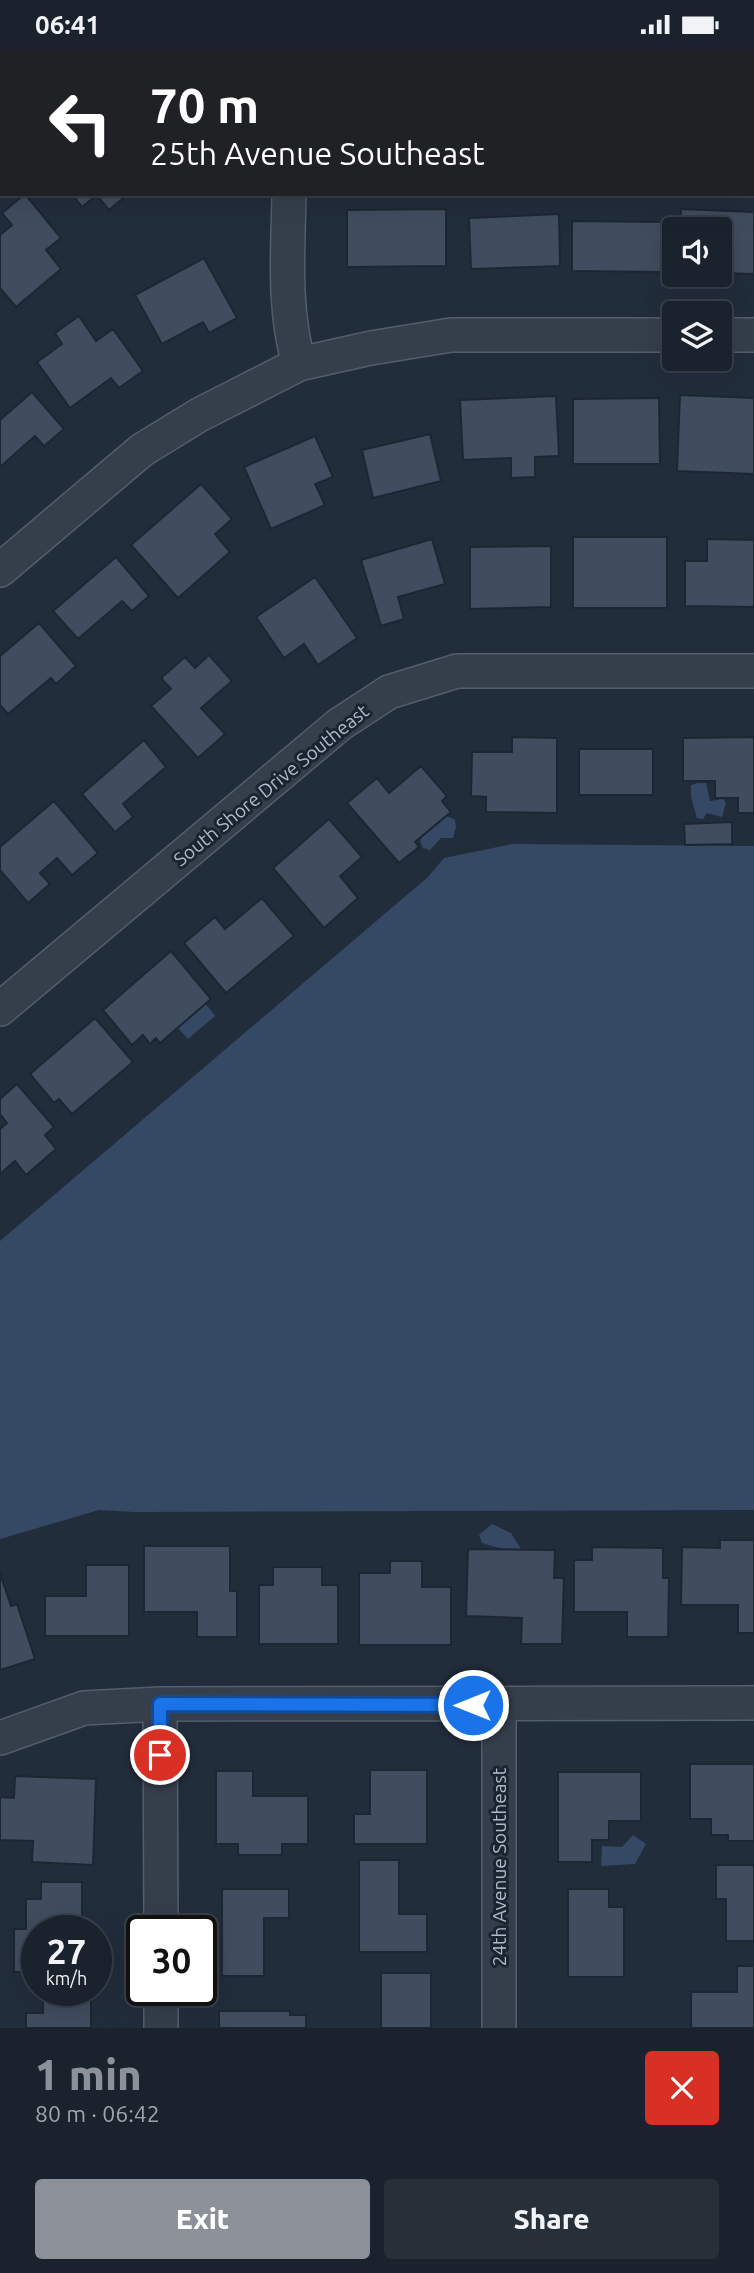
<!DOCTYPE html>
<html lang="en">
<head>
<meta charset="utf-8">
<style>
	body { margin:0; font-family:Ubuntu,sans-serif; background:#272f39; color:#f1f3f6; height:100vh; display:flex; flex-direction:column; font-size:26px; white-space:nowrap }
	* { box-sizing:border-box; margin:0 }
	p { font-size:23px; color:#9fa4aa }
	.icon { flex:none; width:38px; height:38px; fill:none; stroke:currentColor; stroke-width:2; stroke-linecap:round; stroke-linejoin:round }
	.map { position:relative; height:1979px; overflow:hidden }
	.panel { display:flex; flex-direction:column; background:#1a222d; flex:1 }
	.panel>* { flex:none }
	.top-card { position:absolute; left:0px; top:0px; width:754px; height:147px; box-shadow:0 7px 28px #0002,0 0 0 2px #383f49; background:#202124; color:#fff; overflow:hidden }
	.fabs { position:absolute; left:662px; top:168px; display:grid; gap:14px }
	.fabs a { display:grid; place-items:center; width:70px; height:70px; border-radius:7px; background:#1a222d; box-shadow:0 7px 28px #0002,0 0 0 2px #383f49; font-size:35px }
	.speed { position:absolute; left:21px; top:1866px; display:flex; gap:14px; font-size:35px; font-weight:700; text-align:center }
	.speed>* { display:grid; place-content:center; width:91px; height:91px; border-radius:50%; background:#1a222d; box-shadow:0 7px 28px #0002,0 0 0 2px #383f49; line-height:1 }
	.speed small { font-size:18px; font-weight:400 }
	.speed .limit { border:4px solid #111; border-radius:10px; background:#fff; color:#111 }
	.pin { position:absolute; display:grid; place-items:center; width:60px; height:60px; color:#fff; margin:-30px; border:4px solid #fff; border-radius:50%; box-shadow:0 2px 7px #0007 }
	.me { position:absolute; width:77px; margin:-38px; rotate:270deg; stroke-linejoin:round; filter:drop-shadow(0 0 5px #0008) }
	.turn { display:flex; align-items:center; gap:24px; height:147px; padding:0 35px; font-size:32px }
	.turn .icon { width:91px; height:91px; stroke-width:2.5 }
	.turn b { display:block; font-size:49px; line-height:60px }
	.round { display:grid; place-items:center; flex:none; width:74px; height:74px; border-radius:7px; background:#272f39 }
	.head { display:flex; align-items:center; justify-content:space-between; height:119px; padding:0 35px }
	h1 { font-size:42px; font-weight:800; line-height:52px; color:#8c9099 }
	.action { display:flex; gap:14px; margin-top:auto; padding:14px 35px }
	.action a { flex:1; height:80px; border-radius:7px; background:#8c9099; color:#fff; font-size:28px; font-weight:800; line-height:80px; text-align:center }
	.action a+a { background:#272f39; color:#f1f3f6 }
	.status { display:flex; justify-content:space-between; align-items:center; height:49px; padding:0 35px; background:#1a222d; direction:ltr }
	.status svg { height:19px; fill:currentColor }
	.map>svg:first-child { display:block }
	.water { fill:#354864 }
	.building { fill:#404d5e; stroke:#1d2633; stroke-width:2 }
	.lines { fill:none; stroke-linecap:round; stroke-linejoin:round }
	.minor-casing { stroke:#545d6a; stroke-width:36 }
	.minor { stroke:#353f4c; stroke-width:33 }
	.route-casing { stroke:#114b97; stroke-width:18 }
	.route { stroke:#1a73e8; stroke-width:12 }
	.labels { text-anchor:middle; dominant-baseline:central; stroke-width:6; stroke-linejoin:round; paint-order:stroke }
	.street-label { font-size:19px; fill:#b1bac8; stroke:#1b2431 }
</style>
</head>
<body>
<div class="status"><b>06:41</b><svg viewBox="0 0 49 12"><path d="M0 12V9h3v3zM5 12V6h3v6zM10 12V3h3v9zM15 12V0h3v12zM26 1h20v11H26zM47 4h2v5h-2z"/></svg></div>
<div class="map">
<svg width="754" height="1979" viewBox="0 0 754 1979">
	<rect width="100%" height="100%" fill="#222d3c"/>
	<path class="water" d="M 698,734 L 706,734 L 710,752 L 723,750 L 726,754 L 722,768 L 707,764 L 703,770 L 697,769 L 691,748 L 691,736 Z
		M 447,767 L 455,771 L 456,778 L 453,789 L 441,789 L 430,801 L 423,799 L 420,792 L 422,788 Z
		M 512,795 L 754,797 L 754,1461 L 134,1463 L 99,1461 L 0,1490 L 0,1192 L 428,828 L 444,809 Z
		M 205,954 L 215,967 L 188,990 L 177,978 Z
		M 492,1475 L 511,1484 L 521,1500 L 499,1499 L 482,1494 L 479,1486 Z
		M 633,1786 L 646,1795 L 635,1815 L 601,1817 L 602,1797 L 622,1798 Z"/>
	<path class="building" d="M 25,145 L 61,189 L 46,201 L 61,220 L 16,258 L 0,239 L 0,186 L 12,176 L 2,164 Z
		M 72,145 L 128,145 L 109,161 L 97,146 L 82,158 Z
		M 446,160 L 446,217 L 347,218 L 347,161 Z
		M 681,160 L 754,163 L 754,225 L 719,224 L 719,180 L 680,180 Z
		M 559,165 L 560,217 L 471,220 L 469,169 Z
		M 572,172 L 666,173 L 666,223 L 572,222 Z
		M 204,209 L 237,269 L 209,284 L 203,273 L 162,295 L 135,246 Z
		M 79,267 L 96,292 L 113,280 L 143,322 L 119,339 L 111,329 L 70,359 L 37,313 L 62,295 L 55,284 Z
		M 32,343 L 64,380 L 44,397 L 35,387 L 0,418 L 0,371 Z
		M 680,346 L 754,349 L 754,425 L 677,422 Z
		M 556,347 L 559,407 L 535,408 L 535,428 L 511,429 L 511,409 L 463,411 L 460,351 Z
		M 659,349 L 660,415 L 573,415 L 573,350 Z
		M 430,385 L 441,432 L 373,449 L 362,401 Z
		M 315,387 L 333,428 L 315,435 L 325,456 L 271,480 L 244,418 Z
		M 201,435 L 232,470 L 215,485 L 230,503 L 178,549 L 131,496 Z
		M 573,488 L 667,488 L 667,559 L 573,559 Z
		M 432,490 L 445,535 L 398,548 L 404,570 L 381,577 L 361,511 Z
		M 707,490 L 754,491 L 754,558 L 685,557 L 685,512 L 707,512 Z
		M 551,497 L 551,558 L 470,560 L 470,498 Z
		M 116,508 L 149,547 L 132,562 L 122,552 L 78,590 L 53,562 Z
		M 315,528 L 357,589 L 318,616 L 304,595 L 284,609 L 256,568 Z
		M 39,574 L 76,617 L 56,635 L 51,629 L 8,665 L 0,656 L 0,607 Z
		M 209,606 L 232,632 L 201,659 L 225,685 L 198,709 L 151,657 L 171,640 L 161,629 L 185,608 L 195,619 Z
		M 512,688 L 557,689 L 557,764 L 486,763 L 486,748 L 471,747 L 472,703 L 512,703 Z
		M 754,688 L 754,764 L 738,764 L 738,749 L 715,749 L 715,732 L 683,732 L 683,689 Z
		M 144,691 L 166,718 L 123,755 L 133,768 L 115,783 L 82,745 Z
		M 579,700 L 653,700 L 653,746 L 579,746 Z
		M 421,717 L 447,747 L 442,752 L 451,763 L 415,793 L 419,798 L 399,814 L 347,754 L 377,729 L 389,744 Z
		M 54,752 L 98,804 L 72,826 L 57,809 L 40,824 L 50,835 L 28,854 L 0,821 L 0,798 Z
		M 329,770 L 362,808 L 340,827 L 358,849 L 324,879 L 273,819 Z
		M 732,773 L 732,795 L 685,796 L 684,775 Z
		M 262,849 L 294,887 L 226,944 L 184,894 L 215,868 L 225,880 Z
		M 171,902 L 211,950 L 160,994 L 156,989 L 150,995 L 143,986 L 132,996 L 103,961 Z
		M 95,969 L 133,1013 L 72,1065 L 59,1050 L 54,1054 L 30,1025 Z
		M 17,1035 L 54,1078 L 45,1086 L 56,1100 L 26,1126 L 15,1112 L 0,1125 L 0,1080 L 7,1074 L 0,1065 L 0,1050 Z
		M 720,1491 L 754,1491 L 754,1584 L 738,1584 L 738,1556 L 681,1556 L 682,1498 L 720,1499 Z
		M 144,1497 L 230,1497 L 230,1542 L 237,1542 L 237,1588 L 197,1588 L 197,1563 L 144,1563 Z
		M 592,1498 L 663,1499 L 663,1529 L 669,1529 L 668,1588 L 627,1588 L 627,1563 L 574,1563 L 574,1511 L 592,1511 Z
		M 468,1500 L 555,1501 L 554,1529 L 564,1529 L 562,1595 L 521,1595 L 522,1569 L 466,1567 Z
		M 390,1512 L 422,1512 L 422,1538 L 451,1538 L 451,1596 L 359,1596 L 359,1524 L 390,1524 Z
		M 86,1516 L 129,1516 L 129,1587 L 45,1587 L 45,1547 L 86,1547 Z
		M 273,1518 L 322,1518 L 322,1536 L 338,1536 L 338,1595 L 259,1595 L 259,1536 L 273,1536 Z
		M 0,1524 L 11,1557 L 17,1555 L 35,1610 L 0,1621 Z
		M 690,1715 L 754,1715 L 754,1792 L 728,1792 L 728,1786 L 711,1786 L 711,1770 L 690,1770 Z
		M 370,1721 L 427,1721 L 427,1795 L 354,1795 L 354,1765 L 370,1765 Z
		M 216,1722 L 253,1722 L 253,1747 L 308,1747 L 308,1795 L 282,1795 L 282,1806 L 238,1806 L 238,1795 L 216,1795 Z
		M 558,1723 L 641,1723 L 641,1772 L 609,1772 L 609,1791 L 592,1791 L 592,1813 L 558,1813 Z
		M 15,1727 L 96,1730 L 93,1816 L 32,1813 L 33,1792 L 0,1791 L 0,1748 L 14,1749 Z
		M 359,1811 L 399,1811 L 399,1865 L 427,1865 L 427,1903 L 359,1903 Z
		M 716,1816 L 754,1816 L 754,1892 L 726,1892 L 726,1850 L 716,1850 Z
		M 41,1833 L 82,1833 L 82,1881 L 93,1881 L 37,1881 L 37,1923 L 14,1923 L 14,1880 L 26,1880 L 26,1850 L 41,1850 Z
		M 222,1840 L 289,1840 L 289,1869 L 264,1869 L 264,1927 L 222,1927 Z
		M 568,1840 L 609,1840 L 609,1858 L 624,1858 L 624,1928 L 568,1928 Z
		M 737,1917 L 754,1917 L 754,1979 L 691,1979 L 691,1943 L 737,1943 Z
		M 381,1924 L 431,1924 L 431,1979 L 381,1979 Z
		M 43,1942 L 91,1942 L 91,1979 L 26,1979 L 26,1964 L 43,1964 Z
		M 219,1962 L 290,1962 L 290,1966 L 306,1966 L 306,1979 L 219,1979 Z"/>
	<g class="lines">
		<g class="minor-casing">
			<path id="minor" d="M 89,2 L 91,0
				M 290,2 L 290,0
				M 0,77 L 2,75
				M 289,145 C 288,202 283,260 299,315
				M 719,286 L 754,286
				M 0,521 L 142,401 L 199,366 L 299,315 L 371,299 L 451,286 L 674,286
				M 0,960 L 340,675 L 389,643 L 457,622 L 754,622
				M 160,1655 L 161,1881
				M 0,1689 L 84,1659 L 160,1655 L 754,1654
				M 161,1941 L 161,1979
				M 499,1979 L 499,1656"/>
		</g>
		<use href="#minor" class="minor"/>
	</g>
	<g class="lines">
		<g class="route-casing">
			<path id="route" d="M 160,1706 L 160,1655 L 473,1656"/>
		</g>
		<use href="#route" class="route"/>
	</g>
	<g class="labels">
		<g class="street-label">
			<text transform="translate(271 736) rotate(-39)">South Shore Drive Southeast</text>
			<text transform="translate(499 1818) rotate(-90)">24th Avenue Southeast</text>
		</g>
	</g>
</svg>
<div class="fabs">
<a><svg class="icon" aria-label="sound" viewBox="0 0 24 24"><path d="M4 9h4l5-4v14l-5-4H4zM17 9q2 3 0 6"/></svg></a>
<a><svg class="icon" aria-label="layers" viewBox="0 0 24 24"><path d="M12 4l9 5-9 5-9-5zM3 14l9 5 9-5"/></svg></a>
</div>
<div class="speed"><div>27<small>km/h</small></div><div class="limit">30</div></div>
<div class="pin" style="left:160px;top:1706px;background:#d93025"><svg class="icon" aria-label="arrive" viewBox="0 0 24 24"><path d="M6 21V4h12l-3 4 3 4H6"/></svg></div>
<svg class="me" style="left:473px;top:1656px" viewBox="-20 -20 40 40"><circle r="17" fill="#1a73e8" stroke="#fff" stroke-width="3"/><path d="M0-11L8 9 0 5-8 9z" fill="#fff"/></svg>
<div class="top-card">
<div class="turn"><svg class="icon" aria-label="left" viewBox="0 0 24 24"><path d="M17 20v-9H6M10 6l-5 5 5 5"/></svg><div><b>70 m</b>25th Avenue Southeast</div></div>
</div>
</div>
<section class="panel">
<div class="head"><div><h1>1 min</h1><p>80 m · 06:42</p></div><a class="round" style="background:#d93025;color:#fff"><svg class="icon" aria-label="close" viewBox="0 0 24 24"><path d="M6 6l12 12M18 6L6 18"/></svg></a></div>
<div class="action"><a>Exit</a><a>Share</a></div>
</section>
</body>
</html>
